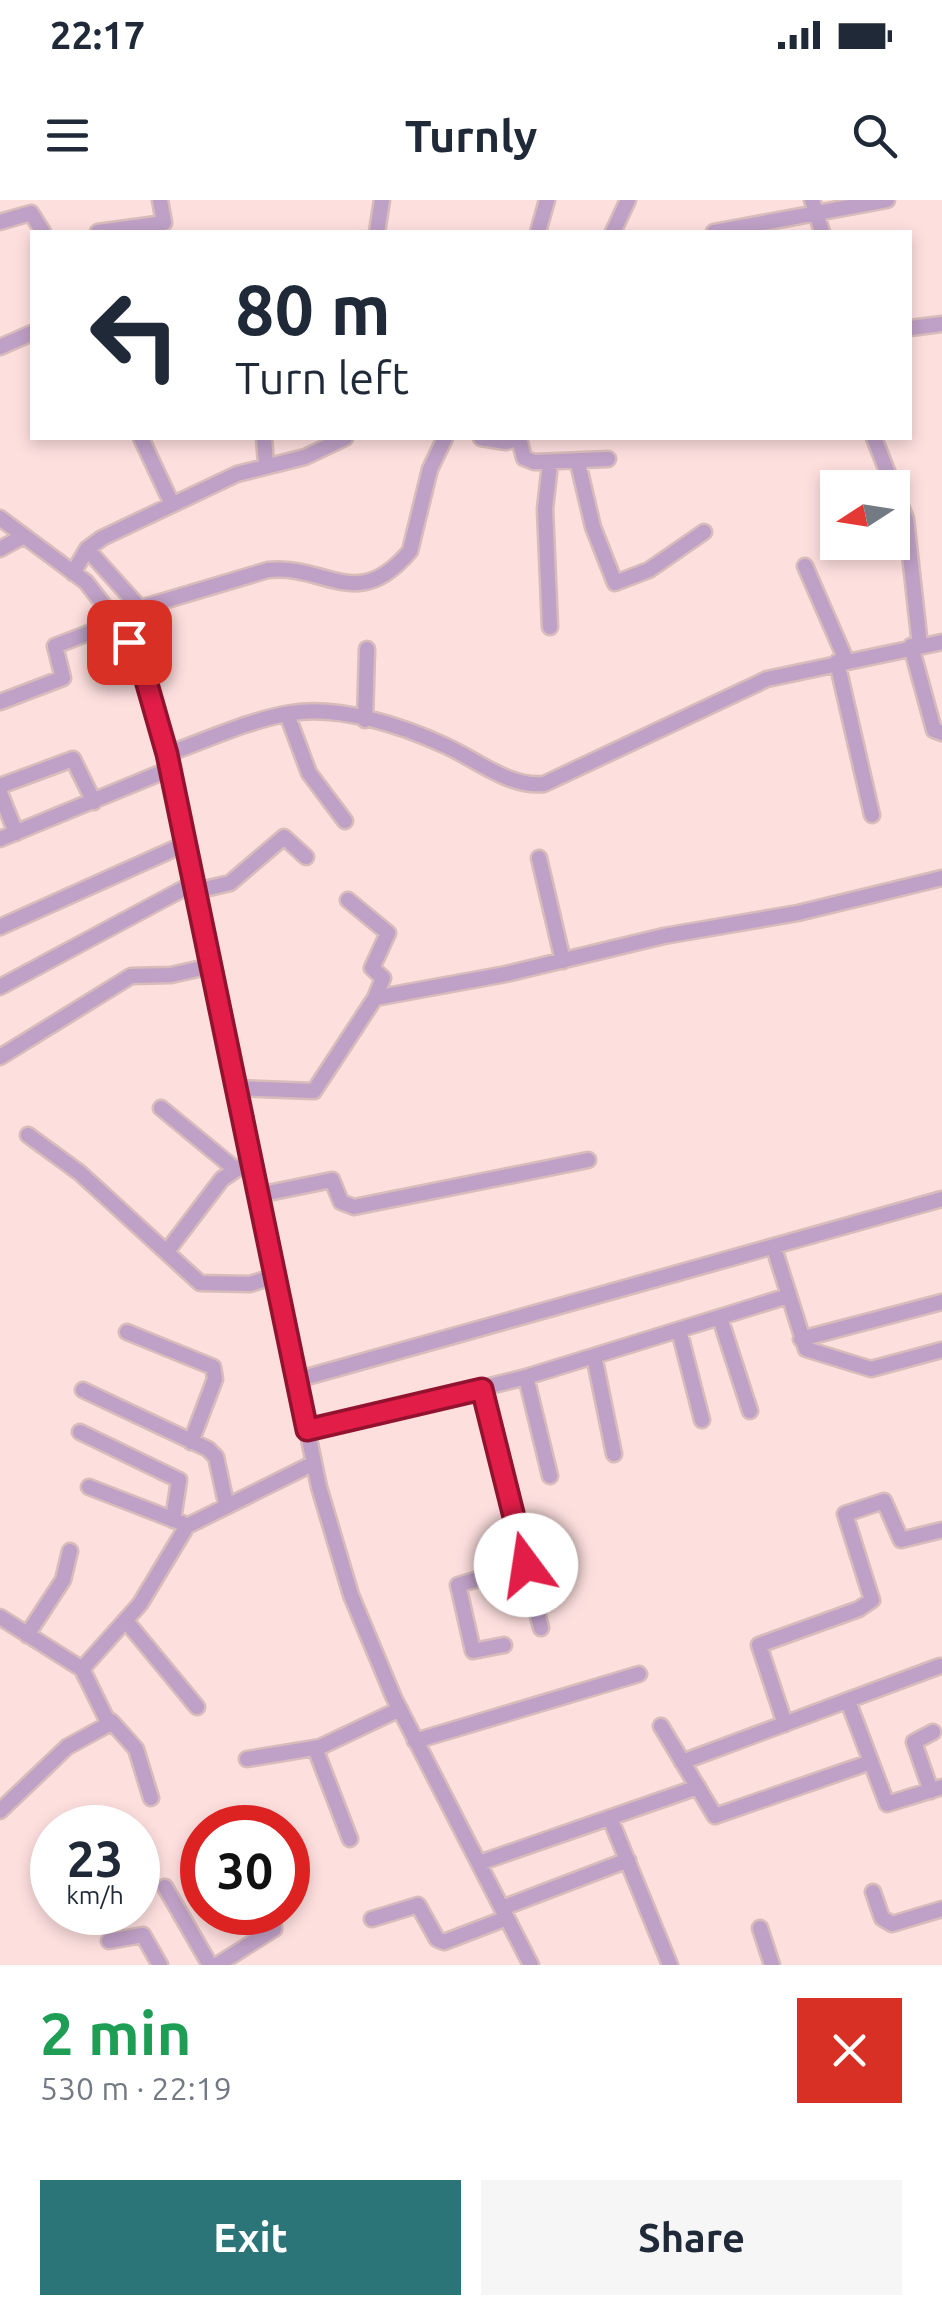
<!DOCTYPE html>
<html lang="en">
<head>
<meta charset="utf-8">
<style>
	body { margin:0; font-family:Ubuntu,sans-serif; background:#f6f6f7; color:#1f2937; height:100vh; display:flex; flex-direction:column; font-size:38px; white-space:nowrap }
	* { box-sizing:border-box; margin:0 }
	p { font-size:32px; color:#747a83 }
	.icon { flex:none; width:55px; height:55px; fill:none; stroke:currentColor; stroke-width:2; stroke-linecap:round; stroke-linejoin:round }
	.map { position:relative; height:1765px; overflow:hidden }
	.details { display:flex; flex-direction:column; background:#fff; flex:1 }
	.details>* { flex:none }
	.top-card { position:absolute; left:30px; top:30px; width:882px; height:210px; border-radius:0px; box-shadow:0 5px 15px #0003; background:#fff; color:#1f2937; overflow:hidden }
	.needle { width:65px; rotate:258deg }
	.controls { position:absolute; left:820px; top:270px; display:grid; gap:20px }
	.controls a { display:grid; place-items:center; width:90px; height:90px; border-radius:0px; background:#fff; box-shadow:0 5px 15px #0003; font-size:50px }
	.speed { position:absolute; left:30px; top:1605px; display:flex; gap:20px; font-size:50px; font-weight:700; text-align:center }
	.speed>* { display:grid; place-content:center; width:130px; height:130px; border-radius:50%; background:#fff; box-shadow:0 5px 15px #0003; line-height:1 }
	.speed small { font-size:25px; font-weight:400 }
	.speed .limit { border:15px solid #d22; background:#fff; color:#111 }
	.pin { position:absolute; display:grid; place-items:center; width:85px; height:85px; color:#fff; margin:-42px; border-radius:20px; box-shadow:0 5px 15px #0006 }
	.me { position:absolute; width:110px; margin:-55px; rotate:346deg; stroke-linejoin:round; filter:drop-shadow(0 0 8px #0008) }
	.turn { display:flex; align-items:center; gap:35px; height:210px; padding:0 40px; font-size:45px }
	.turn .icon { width:130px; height:130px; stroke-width:2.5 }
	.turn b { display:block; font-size:70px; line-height:85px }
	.round { display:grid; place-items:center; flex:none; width:105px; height:105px; border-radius:0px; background:#f6f6f7 }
	.headline { display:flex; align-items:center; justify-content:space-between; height:170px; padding:0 40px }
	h1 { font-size:60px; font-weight:600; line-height:75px; color:#1e9e55 }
	.action { display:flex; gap:20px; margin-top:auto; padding:20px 40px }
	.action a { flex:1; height:115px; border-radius:0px; background:#2b7579; color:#fff; font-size:40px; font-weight:600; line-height:115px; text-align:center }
	.action a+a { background:#f6f6f7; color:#1f2937 }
	.status { display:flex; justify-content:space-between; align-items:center; height:70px; padding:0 50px; background:#fff; direction:ltr }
	.status svg { height:28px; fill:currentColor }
	header { display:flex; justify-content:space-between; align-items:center; height:130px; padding:0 40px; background:#fff; font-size:45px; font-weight:600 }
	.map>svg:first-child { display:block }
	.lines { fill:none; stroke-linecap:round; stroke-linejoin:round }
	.minor-casing { stroke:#d8bcbb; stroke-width:19 }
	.minor { stroke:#bfa0c6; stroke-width:14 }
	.route-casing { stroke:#92132f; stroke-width:25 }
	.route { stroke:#e11d48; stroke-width:18 }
</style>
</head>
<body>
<div class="status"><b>22:17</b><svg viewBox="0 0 49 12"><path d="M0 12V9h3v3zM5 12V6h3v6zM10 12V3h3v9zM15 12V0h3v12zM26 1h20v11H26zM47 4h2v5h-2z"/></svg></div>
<header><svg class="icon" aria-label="menu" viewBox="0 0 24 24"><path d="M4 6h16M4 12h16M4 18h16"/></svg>Turnly<svg class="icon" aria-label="search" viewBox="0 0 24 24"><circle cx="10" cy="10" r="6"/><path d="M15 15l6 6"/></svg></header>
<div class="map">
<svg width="942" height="1765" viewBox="0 0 942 1765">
	<rect width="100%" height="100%" fill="#fddfde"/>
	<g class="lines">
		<g class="minor-casing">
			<path id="minor" d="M 812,0 L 822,32
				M 0,22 L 31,13 L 43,32
				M 98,32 L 164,23 L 160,0
				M 377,32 L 382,0
				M 538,32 L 547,0
				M 613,32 L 628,0
				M 714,32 L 887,0
				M 910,128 L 942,124
				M 0,147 L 32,133
				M 141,238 L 172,304
				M 264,238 L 266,264
				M 481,238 L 506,242 L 519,238
				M 519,238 L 524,258 L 534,262 L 608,259
				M 874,238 L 906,319 L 920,445
				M 578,263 L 593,327 L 615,383 L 649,370 L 704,332
				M 0,318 L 86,382 L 117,422 L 141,463 L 167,554 L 319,1287 L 351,1395 L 394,1498 L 531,1765
				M 0,349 L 24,336
				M 87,349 L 140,408 L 268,370 C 327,364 357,414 410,351 L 430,269 L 445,238
				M 805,366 L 846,460
				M 73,373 L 87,349 L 102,338 L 237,274 L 305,257 L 345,238
				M 550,427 L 545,309 L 550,264
				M 911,446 L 934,530 L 942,533
				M 837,462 L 872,615
				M 0,502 L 63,478 L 55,446 L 117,422
				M 287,514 L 309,573 L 345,621
				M 365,520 L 367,449
				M 167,554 C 207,540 249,520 291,513 C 339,505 403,526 446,546 C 477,560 510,588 544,584 L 767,479 L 942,442
				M 0,586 L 73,559 L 94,602
				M 0,593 L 16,633
				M 0,639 L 170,569
				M 539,658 L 563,761
				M 196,691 L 230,683 L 284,637 L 306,657
				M 348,700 L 388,733 L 372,768 L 383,778 L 375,798
				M 0,727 L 185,644
				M 0,787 L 194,683
				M 0,857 L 131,776 L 171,775 L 211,766
				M 237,888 L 314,891 L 375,798 L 506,774 L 664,736 L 798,713 L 942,678
				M 161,908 L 235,969
				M 28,935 L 80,973 L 200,1083 L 250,1084 L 275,1076
				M 258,995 L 332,980 L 341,1002 L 354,1007 L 588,960
				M 774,1048 L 806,1149 L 871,1169 L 942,1150
				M 168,1050 L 222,979 L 251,960
				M 720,1118 L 750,1211
				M 679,1130 L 702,1220
				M 127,1132 L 213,1167 L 215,1179 L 191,1242
				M 801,1139 L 942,1102
				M 594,1156 L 614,1254
				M 526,1177 L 550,1276
				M 296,1180 L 942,999
				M 482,1189 L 541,1428
				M 83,1190 L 208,1249 L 216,1257 L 226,1303
				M 307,1231 L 526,1177 L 788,1096
				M 80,1232 L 179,1280 L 173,1320
				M 89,1287 L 182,1323
				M 0,1417 L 82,1469
				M 126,1421 L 197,1507
				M 27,1435 L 63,1380 L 70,1351
				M 504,1445 L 473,1451 L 458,1385 L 525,1365
				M 848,1501 L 887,1604 L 942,1587
				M 111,1521 L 136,1549 L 151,1598
				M 785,1524 L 759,1445 L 859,1409 L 872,1400 L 845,1314 L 884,1301 L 901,1340 L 942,1330
				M 661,1526 L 715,1616 L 868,1563
				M 415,1541 L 639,1474
				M 315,1548 L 350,1639
				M 247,1559 L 320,1547 L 400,1509
				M 682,1562 L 940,1466
				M 931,1591 L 914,1542 L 933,1532
				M 0,1611 L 67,1547 L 109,1524 L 82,1469 L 140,1404 L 187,1326 L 314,1263
				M 610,1618 L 670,1765
				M 479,1663 L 698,1587
				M 165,1687 L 210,1765
				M 873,1692 L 882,1718 L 892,1724 L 942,1709
				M 502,1708 L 628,1660
				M 372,1719 L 418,1705 L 437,1739 L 444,1742 L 507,1718
				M 760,1728 L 772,1765
				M 109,1741 L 143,1735 L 160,1765
				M 217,1765 L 274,1729 L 273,1712"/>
		</g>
		<use href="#minor" class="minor"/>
	</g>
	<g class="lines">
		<g class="route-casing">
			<path id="route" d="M 129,442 L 141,463 L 167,554 L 307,1230 L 482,1189 L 526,1365"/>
		</g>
		<use href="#route" class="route"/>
	</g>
</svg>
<div class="controls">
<a><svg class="needle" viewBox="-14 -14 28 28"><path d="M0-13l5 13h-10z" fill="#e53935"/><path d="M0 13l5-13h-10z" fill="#747a83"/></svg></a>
</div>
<div class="speed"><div>23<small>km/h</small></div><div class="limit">30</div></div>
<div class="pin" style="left:129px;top:442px;background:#d93025"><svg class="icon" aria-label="arrive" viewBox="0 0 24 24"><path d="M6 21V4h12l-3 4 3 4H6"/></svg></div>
<svg class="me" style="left:526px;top:1365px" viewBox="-20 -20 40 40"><circle r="19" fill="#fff"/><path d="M0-13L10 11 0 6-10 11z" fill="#e11d48"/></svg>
<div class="top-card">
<div class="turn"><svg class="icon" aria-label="left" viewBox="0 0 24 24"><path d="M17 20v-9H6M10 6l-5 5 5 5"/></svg><div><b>80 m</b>Turn left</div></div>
</div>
</div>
<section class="details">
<div class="headline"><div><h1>2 min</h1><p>530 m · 22:19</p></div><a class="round" style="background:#d93025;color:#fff"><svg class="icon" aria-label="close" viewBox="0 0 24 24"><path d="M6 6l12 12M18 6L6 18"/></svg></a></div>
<div class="action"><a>Exit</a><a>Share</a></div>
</section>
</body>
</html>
